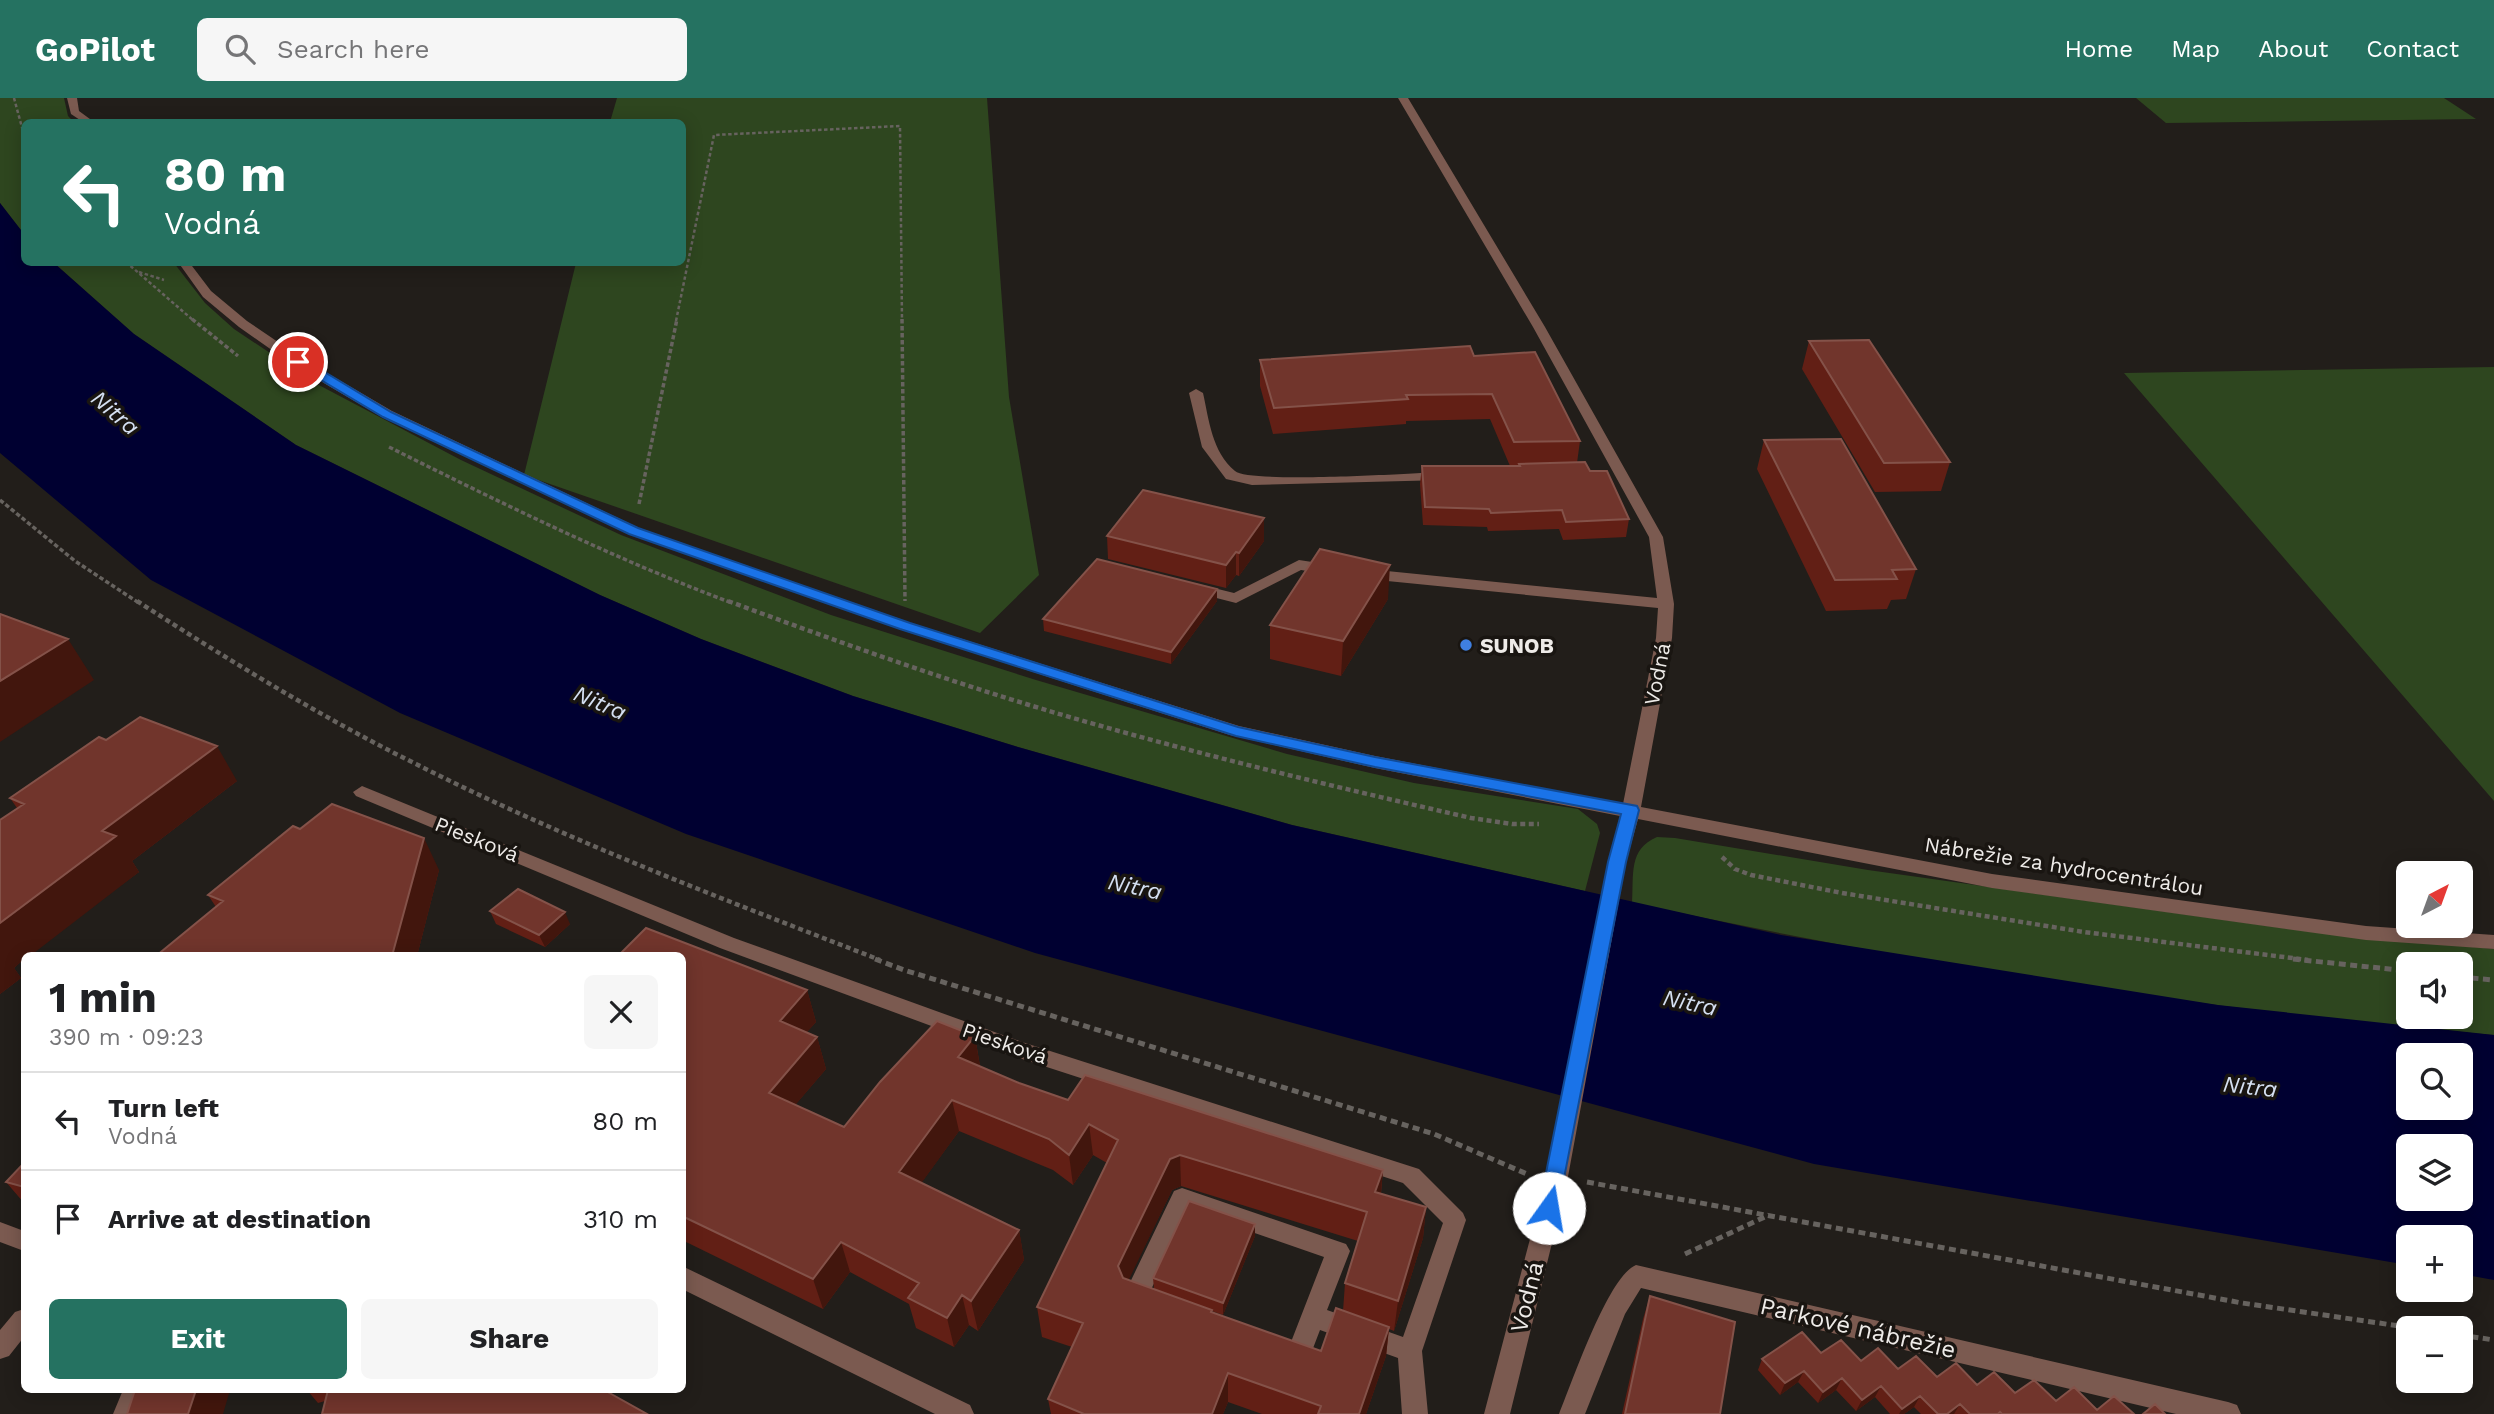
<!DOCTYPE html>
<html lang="en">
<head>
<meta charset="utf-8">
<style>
	body { margin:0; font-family:"Work Sans",sans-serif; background:#f6f6f6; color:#202124; height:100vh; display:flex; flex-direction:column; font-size:26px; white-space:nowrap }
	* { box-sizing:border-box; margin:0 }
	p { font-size:23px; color:#757577 }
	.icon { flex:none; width:38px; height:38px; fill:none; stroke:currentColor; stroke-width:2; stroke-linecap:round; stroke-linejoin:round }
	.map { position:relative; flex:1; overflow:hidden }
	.side { position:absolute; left:21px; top:854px; width:665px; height:441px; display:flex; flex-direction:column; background:#fff; border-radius:10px; box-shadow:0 4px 18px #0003 }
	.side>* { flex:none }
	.top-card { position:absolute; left:21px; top:21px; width:665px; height:147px; border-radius:10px; box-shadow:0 4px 18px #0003; background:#257261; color:#fff; overflow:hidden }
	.needle { width:46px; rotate:41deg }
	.buttons { position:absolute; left:2396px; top:763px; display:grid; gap:14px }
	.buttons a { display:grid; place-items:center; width:77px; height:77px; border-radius:10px; background:#fff; box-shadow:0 4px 18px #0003; font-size:35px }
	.pin { position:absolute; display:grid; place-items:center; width:60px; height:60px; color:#fff; margin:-30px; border:4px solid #fff; border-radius:50%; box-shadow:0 2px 7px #0007 }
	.me { position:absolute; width:77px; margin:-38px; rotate:13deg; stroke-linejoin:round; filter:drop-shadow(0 0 5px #0008) }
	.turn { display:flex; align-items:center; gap:24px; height:147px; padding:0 28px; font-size:32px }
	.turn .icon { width:91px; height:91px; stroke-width:2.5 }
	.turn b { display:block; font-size:49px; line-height:60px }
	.round { display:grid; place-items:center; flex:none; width:74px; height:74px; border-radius:10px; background:#f6f6f6 }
	.summary { display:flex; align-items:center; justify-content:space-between; height:119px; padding:0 28px }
	h1 { font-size:42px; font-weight:700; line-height:52px }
	.action { display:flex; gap:14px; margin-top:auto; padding:14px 28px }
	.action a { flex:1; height:80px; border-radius:10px; background:#257261; color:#fff; font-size:28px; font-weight:700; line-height:80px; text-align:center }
	.action a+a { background:#f6f6f6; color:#202124 }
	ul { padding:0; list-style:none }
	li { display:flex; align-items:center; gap:21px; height:98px; padding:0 28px; border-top:2px solid #e0e0e0 }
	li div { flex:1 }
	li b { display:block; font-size:26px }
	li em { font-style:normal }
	header { display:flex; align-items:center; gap:42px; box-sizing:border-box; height:98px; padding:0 35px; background:#257261; color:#fff }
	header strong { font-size:33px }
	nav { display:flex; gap:38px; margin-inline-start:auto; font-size:24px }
	.search { width:490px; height:63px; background:#f6f6f6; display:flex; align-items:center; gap:18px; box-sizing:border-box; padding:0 24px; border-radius:10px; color:#757577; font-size:26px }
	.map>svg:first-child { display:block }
	.green { fill:#2e461f; fill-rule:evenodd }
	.water { fill:#000031; fill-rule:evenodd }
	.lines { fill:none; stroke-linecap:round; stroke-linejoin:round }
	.path-far3 { stroke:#67635f; stroke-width:2.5; stroke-dasharray:3.5 2.5; stroke-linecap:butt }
	.path-far2 { stroke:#67635f; stroke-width:3.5; stroke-dasharray:4.5 2.5; stroke-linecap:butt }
	.path-far1 { stroke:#67635f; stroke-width:4.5; stroke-dasharray:5 3.5; stroke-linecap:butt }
	.path { stroke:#67635f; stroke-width:5; stroke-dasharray:7 4.5; stroke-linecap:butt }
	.minor { fill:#7b5a50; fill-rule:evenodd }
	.wall { fill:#621f15; fill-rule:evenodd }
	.shaded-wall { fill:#42160d }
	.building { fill:#71352c; stroke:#845249; stroke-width:2 }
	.route { fill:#1a73e8; stroke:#114b97; stroke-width:2 }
	.shop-dot { fill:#3f7fe0; stroke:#191511; stroke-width:2.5 }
	.labels { text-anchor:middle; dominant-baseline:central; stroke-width:7; stroke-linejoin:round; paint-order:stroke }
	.poi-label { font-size:21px; font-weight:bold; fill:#eeebe8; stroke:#191511; text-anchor:start }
	.street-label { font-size:21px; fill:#eeebe8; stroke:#191511 }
	.water-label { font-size:23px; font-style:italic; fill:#d5e0f2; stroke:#191511 }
	.near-street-label { font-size:24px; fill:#eeebe8; stroke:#191511 }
</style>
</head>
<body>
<header>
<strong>GoPilot</strong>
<div class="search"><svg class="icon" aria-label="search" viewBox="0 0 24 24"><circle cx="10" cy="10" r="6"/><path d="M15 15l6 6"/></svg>Search here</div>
<nav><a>Home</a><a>Map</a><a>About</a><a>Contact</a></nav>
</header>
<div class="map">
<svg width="2494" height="1316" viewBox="0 0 2494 1316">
	<rect width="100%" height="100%" fill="#221e1a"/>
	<path class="green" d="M 0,0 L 64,0 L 68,18 L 74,24 L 24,24 L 24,136 L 0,105 Z
		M 617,0 L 987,0 L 1009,299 L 1039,477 L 980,535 L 524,377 L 576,165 L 682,164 L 682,24 L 610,24 Z
		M 2136,0 L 2444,0 L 2476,21 L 2166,25 Z
		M 54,165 L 174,165 L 205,205 L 234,231 L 315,285 L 461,362 L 621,437 L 831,517 L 1036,582 L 1287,656 L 1414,685 L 1578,711 L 1597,726 L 1600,735 L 1585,793 L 1292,727 L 1018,649 L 853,598 L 701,541 L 600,497 L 296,347 L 134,236 Z
		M 2494,269 L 2494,703 L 2124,275 Z
		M 1657,739 L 1675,740 L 1868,772 L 2312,834 L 2494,851 L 2494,937 C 2205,913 1915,865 1632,805 C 1634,777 1628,751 1657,739 ZM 2408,866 L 2460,866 L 2460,919 L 2408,919 Z"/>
	<path class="water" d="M 0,105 L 24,136 L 24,164 L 54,165 L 134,236 L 296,347 L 600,497 L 701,541 L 853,598 L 1018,649 L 1292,727 L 1781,837 L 2218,907 L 2494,937 L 2494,1182 L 2461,1176 L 2460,1139 L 2408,1139 L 2408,1167 L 1814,1066 L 1035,855 L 686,736 L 400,615 L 151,482 L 0,355 ZM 2408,957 L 2460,957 L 2460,1010 L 2408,1010 ZM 2408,1048 L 2460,1048 L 2460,1101 L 2408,1101 Z"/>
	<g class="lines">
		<path class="path-far3" d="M 14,0 L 24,37
			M 126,164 L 194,223
			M 139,174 L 164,182
			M 676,223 L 714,37 L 900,28 L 902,223"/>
		<path class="path-far2" d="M 192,221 L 238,258
			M 902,221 L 905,503
			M 389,349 C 501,405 615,461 732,505
			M 0,402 L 75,463 L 139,505
			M 639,406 L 677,221"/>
		<path class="path-far1" d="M 137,503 C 227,561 319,618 416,666 C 566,742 723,801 880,862
			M 728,503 C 844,546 961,588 1080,622 C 1209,659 1340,690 1471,720 L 1512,726 L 1539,726
			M 1722,759 L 1735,771 L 1751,777 L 1842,795 L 2084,834 L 2308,862"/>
		<path class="path" d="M 875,861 L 904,872 L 1434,1036 L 1527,1076
			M 2293,861 L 2408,873
			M 2460,879 L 2494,882
			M 1587,1084 L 2242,1205 L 2413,1230
			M 1685,1156 L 1769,1117
			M 2460,1237 L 2494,1242"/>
		<path class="minor" d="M 67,0 L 77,0 L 79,13 L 94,24 L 83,24 L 71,16 Z
			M 1398,0 L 1408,0 L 1545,229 L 1663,439 L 1674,506 L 1672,540 L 1641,709 L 1992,776 L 2366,828 L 2494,837 L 2494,851 L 2366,842 L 1992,790 L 1638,721 L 1626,764 L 1567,1084 L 1510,1316 L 1484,1316 L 1545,1084 L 1608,764 L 1620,718 L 1375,670 L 1230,637 L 899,531 L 629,436 L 382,319 L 293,267 L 239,229 L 203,199 L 178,164 L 189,164 L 211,193 L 247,223 L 303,261 L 392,313 L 639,430 L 911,525 L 1239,628 L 1375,658 L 1623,706 L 1656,540 L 1658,510 L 1367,481 L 1359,476 L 1367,471 L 1657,500 L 1649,439 L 1533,229 Z
			M 1196,291 L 1203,295 C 1209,322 1212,354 1235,373 C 1250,386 1414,375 1444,374 L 1451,378 L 1444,382 L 1252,387 L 1226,381 L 1202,349 L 1189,295 Z
			M 1299,462 L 1332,467 L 1340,472 L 1332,477 L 1301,472 L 1236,505 L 1189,493 L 1186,490 L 1194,485 L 1234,495 Z
			M 362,688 L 734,840 L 1022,944 L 1419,1071 L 1463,1115 L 1466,1122 L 1422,1253 L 1428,1316 L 1402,1316 L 1398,1260 L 1320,1232 L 1307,1266 L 1298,1270 L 1278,1262 L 1275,1254 L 1278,1246 L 1291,1244 L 1324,1159 L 1188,1112 L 1150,1194 L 1155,1202 L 1151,1210 L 1143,1213 L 1127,1207 L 1123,1199 L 1174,1093 L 1182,1090 L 1346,1146 L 1350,1153 L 1327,1212 L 1403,1239 L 1443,1125 L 1403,1085 L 1010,957 L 720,850 L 356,698 L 353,694 Z
			M 0,1124 L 24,1133 L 24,1153 L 0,1144 Z
			M 1636,1167 L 2228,1304 L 2237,1307 L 2241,1316 L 2176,1316 L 1641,1190 L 1625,1216 L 1585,1316 L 1559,1316 C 1572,1285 1608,1178 1636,1167 Z
			M 682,1168 L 970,1307 L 974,1316 L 935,1316 L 682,1191 Z
			M 24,1211 L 24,1239 L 9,1258 L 0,1261 L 0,1232 L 15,1214 Z
			M 123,1292 L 147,1292 L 139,1316 L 113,1316 Z"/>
	</g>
	<path class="wall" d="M 1809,243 L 1950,364 L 1941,393 L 1875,394 L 1802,271 Z
		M 1474,258 L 1580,343 L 1577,365 L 1590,373 L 1629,421 L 1626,439 L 1563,442 L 1559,431 L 1488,433 L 1487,429 L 1423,427 L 1420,386 L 1422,368 L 1510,368 L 1490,321 L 1406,323 L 1406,326 L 1273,336 L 1260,288 L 1260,262 Z
		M 1764,342 L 1916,471 L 1906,501 L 1891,502 L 1887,511 L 1826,513 L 1757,371 Z
		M 1264,420 L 1264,443 L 1239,478 L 1236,477 L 1226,490 L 1108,461 L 1107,438 Z
		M 1217,491 L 1217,503 L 1171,566 L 1044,533 L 1043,521 Z
		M 1388,501 L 1341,578 L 1270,561 L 1270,527 Z
		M 237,683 L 132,763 L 139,774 L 24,858 L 24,861 L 14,870 L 21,880 L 0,896 L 0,722 L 17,710 L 10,700 Z
		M 300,731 L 439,772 L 417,858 L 156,858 L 216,809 L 208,797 Z
		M 490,813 L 570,826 L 545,849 L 496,826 Z
		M 682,858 L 807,892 L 816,924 L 806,935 L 817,939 L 826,971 L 795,1007 L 844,1029 L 975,938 L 980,968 L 1019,985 L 1068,1002 L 1383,1072 L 1381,1096 L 1426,1109 L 1423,1140 L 1394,1233 L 1389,1231 L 1386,1258 L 1366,1316 L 1262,1316 L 1228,1304 L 1223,1316 L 1051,1316 L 1048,1301 L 1072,1249 L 1042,1239 L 1037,1209 L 1107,1065 L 1093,1057 L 1073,1087 L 1053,1072 L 959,1033 L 921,1085 L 1019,1132 L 1024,1162 L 978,1233 L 969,1227 L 954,1249 L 916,1230 L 909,1206 L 850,1174 L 823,1211 L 682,1142 ZM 1181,1088 L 1358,1143 L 1345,1185 L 1343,1213 L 1321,1253 L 1212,1215 L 1212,1213 L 1223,1217 L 1255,1138 L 1153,1180 L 1154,1191 L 1128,1182 L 1172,1092 Z
		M 24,1065 L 24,1105 L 6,1084 Z
		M 1650,1198 L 1720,1316 L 1622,1316 L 1643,1221 Z
		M 1821,1255 L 2097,1312 L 2134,1316 L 1921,1316 L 1914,1309 L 1904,1316 L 1890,1316 L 1875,1299 L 1856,1313 L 1836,1292 L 1818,1305 L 1798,1284 L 1780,1297 L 1758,1272 L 1762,1261 Z
		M 307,1292 L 607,1292 L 607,1294 L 325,1303 L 318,1305 Z"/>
	<path class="shaded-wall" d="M 1264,420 L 1264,443 L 1239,478 L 1239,455 Z
		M 1236,454 L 1236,477 L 1226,490 L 1226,467 Z
		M 1390,467 L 1388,501 L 1341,578 L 1343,543 Z
		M 1217,491 L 1217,503 L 1171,566 L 1171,554 Z
		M 68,541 L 94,582 L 0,644 L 0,583 Z
		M 217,648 L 237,683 L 132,763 L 139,774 L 30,858 L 24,858 L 24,861 L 14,870 L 21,880 L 0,896 L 0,825 L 102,733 Z
		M 424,740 L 439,772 L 417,858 L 392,858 Z
		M 565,814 L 570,826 L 545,849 L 539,837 Z
		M 807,892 L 816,924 L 789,954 L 780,923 Z
		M 975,938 L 980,969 L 958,959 Z
		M 817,939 L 826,971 L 779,1026 L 769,995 Z
		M 952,1002 L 959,1033 L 907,1105 L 899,1074 Z
		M 1089,1026 L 1093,1057 L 1073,1087 L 1069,1057 Z
		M 1180,1057 L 1181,1088 L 1172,1092 L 1121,1198 L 1118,1168 L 1170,1061 Z
		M 1383,1072 L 1380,1103 L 1375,1094 Z
		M 1426,1109 L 1423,1140 L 1394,1233 L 1398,1203 Z
		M 1255,1126 L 1255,1138 L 1223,1217 L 1223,1205 Z
		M 1019,1132 L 1024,1162 L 978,1233 L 971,1203 Z
		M 841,1144 L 850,1174 L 823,1211 L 813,1181 Z
		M 962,1197 L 969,1227 L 954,1249 L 947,1220 Z
		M 1389,1229 L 1386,1258 L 1366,1316 L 1359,1316 Z
		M 1804,1273 L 1798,1284 L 1780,1297 L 1785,1285 Z
		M 1228,1275 L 1228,1304 L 1223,1316 L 1212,1316 Z
		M 1842,1280 L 1836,1292 L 1818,1305 L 1823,1294 Z
		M 1881,1288 L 1875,1299 L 1856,1313 L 1862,1302 Z
		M 196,1292 L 230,1292 L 223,1316 L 188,1316 Z
		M 1920,1298 L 1914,1309 L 1904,1316 L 1899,1316 L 1902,1311 Z
		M 1960,1306 L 1954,1316 L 1947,1316 Z"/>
	<path class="building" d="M 1869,242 L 1950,364 L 1884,365 L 1809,243 Z
		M 1470,248 L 1474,258 L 1535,254 L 1580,343 L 1514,344 L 1492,296 L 1406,297 L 1408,301 L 1274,310 L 1260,262 Z
		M 1841,341 L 1916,471 L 1892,472 L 1897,481 L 1835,482 L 1764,342 Z
		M 1585,364 L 1590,373 L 1607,373 L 1629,421 L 1566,424 L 1562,412 L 1491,415 L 1489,411 L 1425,409 L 1422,368 L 1520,368 L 1519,366 Z
		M 1143,392 L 1264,420 L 1239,455 L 1236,454 L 1226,467 L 1107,438 Z
		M 1320,451 L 1390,467 L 1343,543 L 1270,527 Z
		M 1097,461 L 1217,491 L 1171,554 L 1043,521 Z
		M 0,516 L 68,541 L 0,583 Z
		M 140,619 L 217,648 L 102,733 L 116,738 L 0,825 L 0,722 L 24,706 L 10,700 L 99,639 L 106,642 Z
		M 332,706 L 424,740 L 392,858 L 156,858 L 223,803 L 208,797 L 293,728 L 300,731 Z
		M 518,791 L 565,814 L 539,837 L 490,813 Z
		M 646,830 L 807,892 L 780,923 L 817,939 L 769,995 L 844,1029 L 880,984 L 937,923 L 975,938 L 958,959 L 1019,985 L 1068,1002 L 1085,977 L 1383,1072 L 1375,1094 L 1426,1109 L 1398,1203 L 1345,1185 L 1367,1114 L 1180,1057 L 1170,1061 L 1118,1168 L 1123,1180 L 1212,1212 L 1211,1214 L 1321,1253 L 1336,1210 L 1389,1229 L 1359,1316 L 1318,1316 L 1321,1308 L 1228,1275 L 1212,1316 L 1084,1316 L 1048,1301 L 1083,1225 L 1037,1209 L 1118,1042 L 1089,1026 L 1069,1057 L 1049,1041 L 952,1002 L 899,1074 L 1019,1132 L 971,1203 L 962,1197 L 947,1220 L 908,1200 L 919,1185 L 841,1144 L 813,1181 L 682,1118 L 682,858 L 618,858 Z
		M 24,1065 L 24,1089 L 6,1084 Z
		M 1189,1103 L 1255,1126 L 1223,1205 L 1153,1180 Z
		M 1650,1198 L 1735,1224 L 1720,1316 L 1625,1316 Z
		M 1802,1234 L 1821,1255 L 1841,1242 L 1861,1263 L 1878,1250 L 1898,1271 L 1916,1258 L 1937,1279 L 1956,1265 L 1977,1287 L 1994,1274 L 2015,1295 L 2034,1282 L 2056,1303 L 2074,1289 L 2097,1312 L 2114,1298 L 2134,1316 L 2002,1316 L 2000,1314 L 1998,1316 L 1970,1316 L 1960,1306 L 1947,1316 L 1938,1316 L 1920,1298 L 1902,1311 L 1881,1288 L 1862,1302 L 1842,1280 L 1823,1294 L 1804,1273 L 1785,1285 L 1762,1261 Z
		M 135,1292 L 196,1292 L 188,1316 L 127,1316 Z
		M 328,1292 L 604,1292 L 647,1316 L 322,1316 Z
		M 2155,1306 L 2165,1316 L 2143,1316 Z"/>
	<path class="route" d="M 294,261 L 303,261 L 391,314 L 638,430 L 910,525 L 1238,629 L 1375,659 L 1637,708 L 1639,712 L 1626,764 L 1557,1116 L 1549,1119 L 1542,1116 L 1539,1110 L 1608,764 L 1621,716 L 1375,669 L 1236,638 L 900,531 L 629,436 L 383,319 L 294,266 Z"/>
	<circle class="shop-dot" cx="1466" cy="547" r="7"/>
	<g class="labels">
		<g class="poi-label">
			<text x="1480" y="547">SUNOB</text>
		</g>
		<g class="street-label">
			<text transform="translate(1657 576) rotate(-79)">Vodná</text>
			<text transform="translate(477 741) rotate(22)">Piesková</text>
			<text transform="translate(2064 768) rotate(9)">Nábrežie za hydrocentrálou</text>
			<text transform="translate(1005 945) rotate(19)">Piesková</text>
		</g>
		<g class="water-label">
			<text transform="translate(115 315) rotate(41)">Nitra</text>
			<text transform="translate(600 605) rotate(23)">Nitra</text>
			<text transform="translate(1135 789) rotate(12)">Nitra</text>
			<text transform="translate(1690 905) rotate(12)">Nitra</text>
			<text transform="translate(2250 989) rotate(6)">Nitra</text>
		</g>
		<g class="near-street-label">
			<text transform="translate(1527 1199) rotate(-76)">Vodná</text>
			<text transform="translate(1858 1230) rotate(13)">Parkové nábrežie</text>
		</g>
	</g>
</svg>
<div class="buttons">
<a><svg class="needle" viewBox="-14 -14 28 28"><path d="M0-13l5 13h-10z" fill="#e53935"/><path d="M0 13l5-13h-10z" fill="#757577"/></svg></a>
<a><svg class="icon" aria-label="sound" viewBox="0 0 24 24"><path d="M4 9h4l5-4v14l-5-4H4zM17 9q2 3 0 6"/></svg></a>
<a><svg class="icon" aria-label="search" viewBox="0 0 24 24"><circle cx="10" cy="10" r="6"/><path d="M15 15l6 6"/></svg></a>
<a><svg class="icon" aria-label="layers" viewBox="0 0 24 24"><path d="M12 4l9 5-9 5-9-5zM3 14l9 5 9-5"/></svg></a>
<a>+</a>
<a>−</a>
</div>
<div class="pin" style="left:298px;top:264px;background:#d93025"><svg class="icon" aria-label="arrive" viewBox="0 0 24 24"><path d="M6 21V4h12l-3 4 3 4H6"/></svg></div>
<svg class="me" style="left:1549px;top:1110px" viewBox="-20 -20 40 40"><circle r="19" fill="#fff"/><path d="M0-13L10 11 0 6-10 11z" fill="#1a73e8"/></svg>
<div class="top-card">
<div class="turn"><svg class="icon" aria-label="left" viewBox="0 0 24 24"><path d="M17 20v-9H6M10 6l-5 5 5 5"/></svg><div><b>80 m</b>Vodná</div></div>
</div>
<section class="side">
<div class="summary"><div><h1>1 min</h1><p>390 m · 09:23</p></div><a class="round"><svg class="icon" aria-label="close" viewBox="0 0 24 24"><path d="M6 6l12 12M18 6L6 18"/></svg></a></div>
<ul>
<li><svg class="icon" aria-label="left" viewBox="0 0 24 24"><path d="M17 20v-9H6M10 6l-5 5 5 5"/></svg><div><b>Turn left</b><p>Vodná</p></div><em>80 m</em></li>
<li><svg class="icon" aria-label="arrive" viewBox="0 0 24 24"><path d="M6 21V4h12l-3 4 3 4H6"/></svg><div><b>Arrive at destination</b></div><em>310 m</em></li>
</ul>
<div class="action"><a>Exit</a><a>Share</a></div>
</section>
</div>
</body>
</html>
